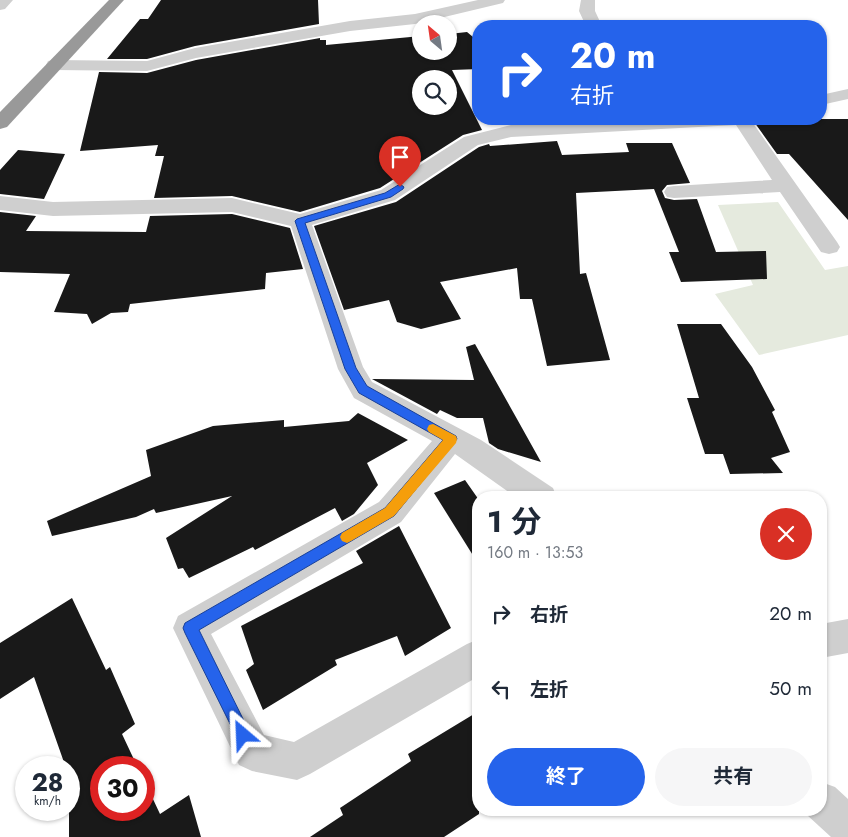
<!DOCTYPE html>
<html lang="ja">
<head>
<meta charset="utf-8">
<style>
	body { margin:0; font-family:Jost,"Noto Sans JP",sans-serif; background:#f6f6f7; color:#1f2937; height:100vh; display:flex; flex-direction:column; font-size:19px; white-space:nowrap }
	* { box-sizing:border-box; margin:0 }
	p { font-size:16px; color:#747a83 }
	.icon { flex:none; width:28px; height:28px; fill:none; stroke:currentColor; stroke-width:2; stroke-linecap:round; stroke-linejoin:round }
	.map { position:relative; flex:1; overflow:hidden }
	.sheet { position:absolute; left:472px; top:491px; width:355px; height:325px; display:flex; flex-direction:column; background:#fff; border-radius:20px; box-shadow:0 1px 4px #0004 }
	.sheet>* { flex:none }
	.hud { position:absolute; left:472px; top:20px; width:355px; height:105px; border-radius:20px; box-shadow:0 1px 4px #0004; background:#2563eb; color:#fff; overflow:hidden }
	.needle { width:32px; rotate:331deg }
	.tools { position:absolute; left:412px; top:15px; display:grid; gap:10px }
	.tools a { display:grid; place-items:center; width:45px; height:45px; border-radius:50%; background:#fff; box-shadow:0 1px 4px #0004; font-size:25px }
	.speed { position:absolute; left:15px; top:756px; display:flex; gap:10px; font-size:25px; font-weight:700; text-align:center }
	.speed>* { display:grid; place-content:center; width:65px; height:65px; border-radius:50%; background:#fff; box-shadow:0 1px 4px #0004; line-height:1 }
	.speed small { font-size:12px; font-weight:400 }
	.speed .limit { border:8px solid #d22; background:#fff; color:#111 }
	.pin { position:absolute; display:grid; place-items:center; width:42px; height:42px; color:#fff; margin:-51px -21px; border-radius:50% 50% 50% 0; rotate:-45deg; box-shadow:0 0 5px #0007 }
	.pin .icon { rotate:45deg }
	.me { position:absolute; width:55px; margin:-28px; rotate:334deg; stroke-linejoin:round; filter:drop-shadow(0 0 4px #0008) }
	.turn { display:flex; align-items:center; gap:18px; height:105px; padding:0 15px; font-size:22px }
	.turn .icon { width:65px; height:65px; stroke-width:2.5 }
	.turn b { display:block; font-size:35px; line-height:42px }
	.round { display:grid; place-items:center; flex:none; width:52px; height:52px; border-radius:26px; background:#f6f6f7 }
	.summary { display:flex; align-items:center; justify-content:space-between; height:85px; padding:0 15px }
	h1 { font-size:30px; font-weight:700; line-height:38px }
	.primary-button { display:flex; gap:10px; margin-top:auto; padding:10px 15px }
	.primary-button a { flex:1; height:58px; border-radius:30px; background:#2563eb; color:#fff; font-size:20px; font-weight:700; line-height:58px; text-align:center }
	.primary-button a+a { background:#f6f6f7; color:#1f2937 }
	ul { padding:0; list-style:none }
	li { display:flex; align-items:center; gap:15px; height:75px; padding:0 15px }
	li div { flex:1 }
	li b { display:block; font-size:19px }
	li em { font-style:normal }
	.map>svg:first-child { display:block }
	.green { fill:#e5eade }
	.building { fill:#191919; fill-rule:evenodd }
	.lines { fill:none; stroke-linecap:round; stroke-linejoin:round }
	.street { fill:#cfcfcf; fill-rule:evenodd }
	.highway { fill:#999; fill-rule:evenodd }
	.route { fill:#2563eb; stroke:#184099 }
	.slow { fill:#f59e0b }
</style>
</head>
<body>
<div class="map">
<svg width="848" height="837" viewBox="0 0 848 837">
	<rect width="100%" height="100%" fill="#fff"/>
	<path class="green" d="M 778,202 L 825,270 L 848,266 L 848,335 L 759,355 L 715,294 L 753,285 L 718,205 Z"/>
	<path class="building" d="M 161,0 L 318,0 L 319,24 L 195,46 L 147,59 L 107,59 L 140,19 L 148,19 Z
		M 467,32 L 479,42 L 479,69 L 452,70 L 482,130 L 463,135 L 380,188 L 300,212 L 232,196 L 154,198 L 164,156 L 155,156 L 158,145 L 80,151 L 99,72 L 147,73 L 196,60 L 320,38 L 320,40 L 326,40 L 326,45 L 421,36 L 421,51 L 449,51 L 449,34 ZM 421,79 L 449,79 L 449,106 L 421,106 Z
		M 752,119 L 848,119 L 848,220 L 789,154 L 777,154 Z
		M 557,141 L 562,155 L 629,152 L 626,143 L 672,143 L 690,183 L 667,185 L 662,191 L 665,198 L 674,200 L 697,199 L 716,252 L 766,251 L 767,279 L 681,282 L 669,252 L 679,252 L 654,189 L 576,193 L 580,274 L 586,273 L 610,360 L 547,366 L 532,299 L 520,299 L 517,268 L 440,282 L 461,319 L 421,329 L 397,322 L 389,300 L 344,310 L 314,226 L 396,202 L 479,147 L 489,144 L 490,146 Z
		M 18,150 L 65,154 L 44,199 L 0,194 L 0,170 Z
		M 0,212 L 36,216 L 26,231 L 146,232 L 150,216 L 232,214 L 290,228 L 303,269 L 266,273 L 265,289 L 130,304 L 128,312 L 111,313 L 92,324 L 87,314 L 54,312 L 70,274 L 0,272 Z
		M 677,324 L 721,324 L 752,367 L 775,410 L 772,412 L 790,452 L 771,458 L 783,473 L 730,474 L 723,454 L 705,454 L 687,398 L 699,398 Z
		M 475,344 L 517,419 L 541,462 L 498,449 L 489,443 L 483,418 L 457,418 L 440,410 L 437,414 L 372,379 L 474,380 L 466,347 Z
		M 358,413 L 408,440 L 367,463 L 378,485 L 354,514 L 342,521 L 335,508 L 255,550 L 253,547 L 189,578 L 183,568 L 178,569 L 166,538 L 232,496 L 156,513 L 154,509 L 136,517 L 52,536 L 47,521 L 151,476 L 146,450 L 213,426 L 284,420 L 284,427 L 349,421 Z
		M 465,480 L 479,500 L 479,565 L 434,493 Z
		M 399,526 L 451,628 L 405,656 L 397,636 L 335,660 L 337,665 L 263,710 L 246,670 L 254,664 L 241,626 L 363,563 L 356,551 Z
		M 72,598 L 106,670 L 110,667 L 135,724 L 122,734 L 138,768 L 101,768 L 101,810 L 144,810 L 144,780 L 160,814 L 189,795 L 201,837 L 69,837 L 69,768 L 66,768 L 34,677 L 0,699 L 0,643 Z
		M 479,711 L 479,814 L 444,837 L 310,837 L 343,815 L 340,808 L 411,761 L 408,754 Z"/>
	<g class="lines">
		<path class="street" d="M 0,0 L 13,0 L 5,9 L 0,10 Z
			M 478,0 L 505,0 L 503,3 L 415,24 L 350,31 L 196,58 L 147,71 L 54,70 L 48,69 L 46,65 L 48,61 L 54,60 L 147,61 L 195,48 L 350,21 L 415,14 Z
			M 581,0 L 595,0 L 595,11 L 602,26 L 586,26 L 579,11 Z
			M 848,89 L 848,99 L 821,105 L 821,95 Z
			M 638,119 L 750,119 L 837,242 L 840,247 L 837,252 L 829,254 L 821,252 L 780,192 L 674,198 L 667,197 L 664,192 L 667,187 L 674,186 L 772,180 L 736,125 L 511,137 L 478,145 L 395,200 L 312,225 L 363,367 L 372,382 L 481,440 L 553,488 L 557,498 L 517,498 L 455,454 L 401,522 L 211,634 L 264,735 L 294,742 L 467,644 L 479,639 L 479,676 L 310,774 L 297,780 L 252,771 L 239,765 L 173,628 L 178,616 L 379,502 L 432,441 L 354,398 L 338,369 L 291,226 L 232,212 L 53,216 L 0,210 L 0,196 L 53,202 L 232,198 L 300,214 L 381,190 L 464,137 L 511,125 Z
			M 848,619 L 848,653 L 821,658 L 821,624 Z
			M 821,782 L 835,787 L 848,799 L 848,837 L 831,837 L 807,815 L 805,810 L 821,810 Z"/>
		<path class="highway" d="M 109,0 L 124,0 L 7,127 L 0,129 L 0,112 Z"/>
	</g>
	<path class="route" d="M 400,184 L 404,187 L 403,189 L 391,197 L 305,223 L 356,368 L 367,386 L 456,436 L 457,439 L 394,516 L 199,630 L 251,735 L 249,740 L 243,742 L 238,740 L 185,633 L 183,628 L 185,623 L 385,508 L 443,440 L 359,393 L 345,369 L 295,221 L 297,219 L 385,193 Z"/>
	<path class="slow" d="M 433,424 L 456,436 L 457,439 L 456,443 L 394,516 L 351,541 L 347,543 L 342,541 L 340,537 L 342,533 L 385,508 L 443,440 L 429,432 L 427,429 L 429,425 Z"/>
</svg>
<div class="tools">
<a><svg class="needle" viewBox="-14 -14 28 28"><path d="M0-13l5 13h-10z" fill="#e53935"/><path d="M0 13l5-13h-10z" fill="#747a83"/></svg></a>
<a><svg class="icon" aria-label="search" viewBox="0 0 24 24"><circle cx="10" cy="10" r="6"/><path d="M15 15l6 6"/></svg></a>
</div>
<div class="speed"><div>28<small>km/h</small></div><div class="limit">30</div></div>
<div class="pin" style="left:400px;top:187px;background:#d93025"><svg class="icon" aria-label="arrive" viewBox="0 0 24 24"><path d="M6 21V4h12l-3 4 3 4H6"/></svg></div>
<svg class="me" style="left:243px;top:735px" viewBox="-20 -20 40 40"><path d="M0-17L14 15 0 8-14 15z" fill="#2563eb" stroke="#fff" stroke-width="4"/></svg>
<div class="hud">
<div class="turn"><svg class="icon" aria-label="right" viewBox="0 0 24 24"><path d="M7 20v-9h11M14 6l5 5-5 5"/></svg><div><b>20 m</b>右折</div></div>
</div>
<section class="sheet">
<div class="summary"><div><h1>1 分</h1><p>160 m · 13:53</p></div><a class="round" style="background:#d93025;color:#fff"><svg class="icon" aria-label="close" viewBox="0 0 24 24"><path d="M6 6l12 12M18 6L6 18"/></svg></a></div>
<ul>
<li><svg class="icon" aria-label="right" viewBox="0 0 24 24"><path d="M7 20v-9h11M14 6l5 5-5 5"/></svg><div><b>右折</b></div><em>20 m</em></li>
<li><svg class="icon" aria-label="left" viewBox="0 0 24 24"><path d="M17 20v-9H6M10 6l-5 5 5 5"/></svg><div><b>左折</b></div><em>50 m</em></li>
</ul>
<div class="primary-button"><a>終了</a><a>共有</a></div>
</section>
</div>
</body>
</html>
